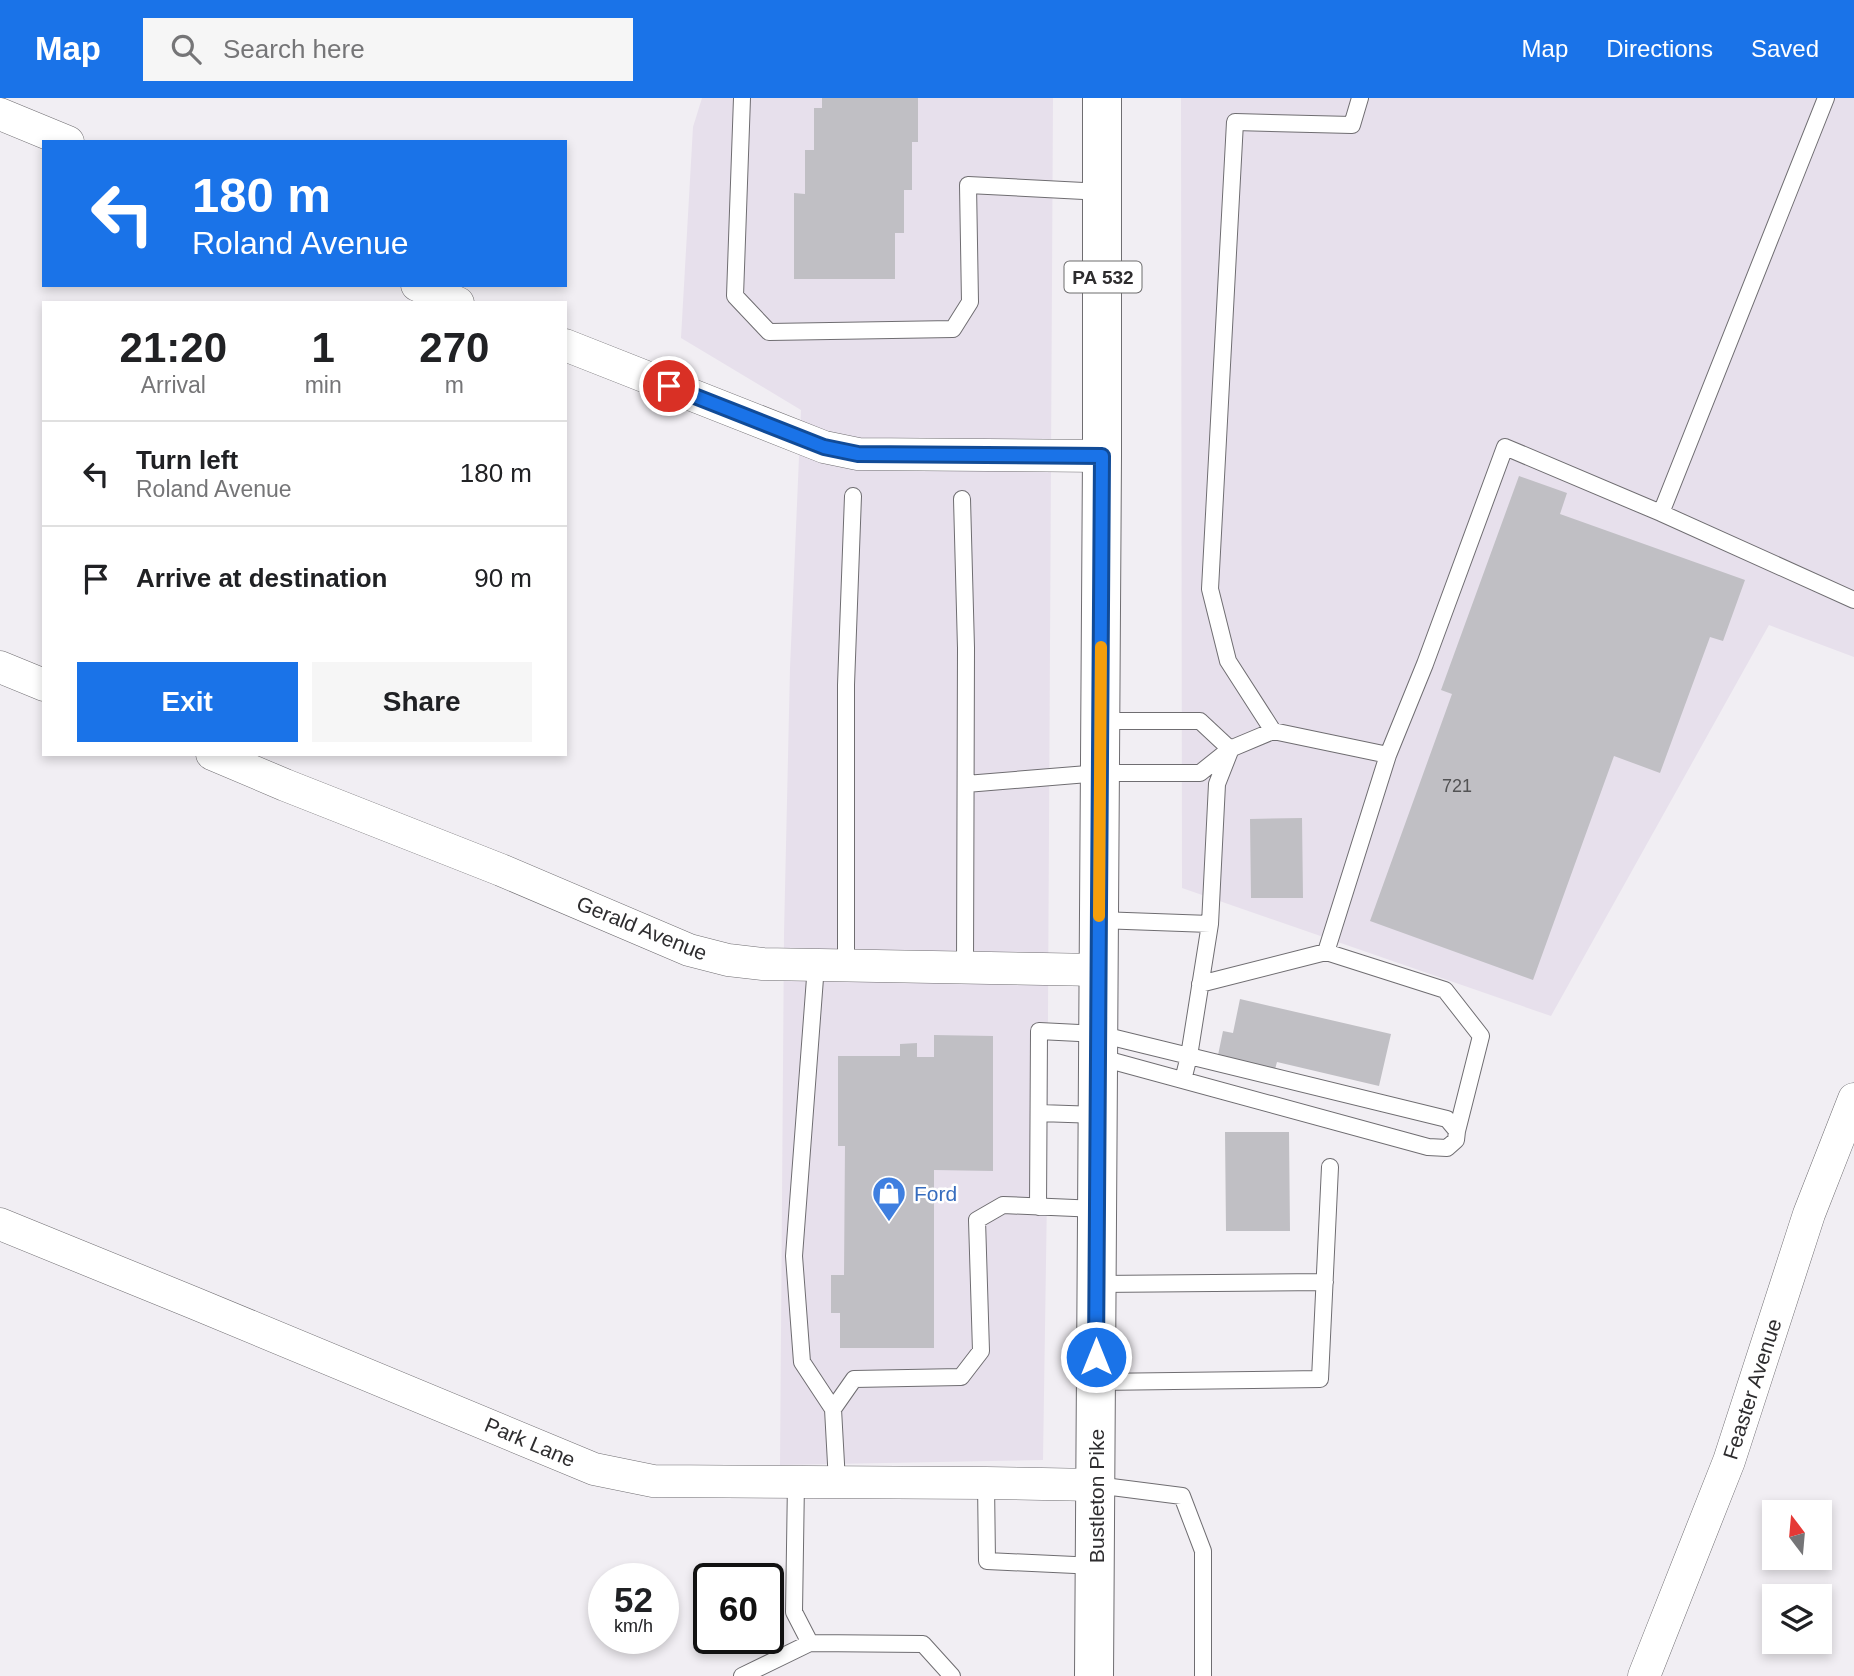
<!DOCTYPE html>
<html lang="en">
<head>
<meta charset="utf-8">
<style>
	body { margin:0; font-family:Arial,sans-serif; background:#f6f6f6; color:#202124; height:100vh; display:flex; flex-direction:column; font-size:26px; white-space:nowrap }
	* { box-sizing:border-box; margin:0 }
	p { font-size:23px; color:#757577 }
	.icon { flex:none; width:38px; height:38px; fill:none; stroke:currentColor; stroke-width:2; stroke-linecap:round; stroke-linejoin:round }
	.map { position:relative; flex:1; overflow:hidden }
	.details { position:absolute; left:42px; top:203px; width:525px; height:455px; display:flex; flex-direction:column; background:#fff; border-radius:0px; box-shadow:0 4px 10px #0003 }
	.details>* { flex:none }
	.banner { position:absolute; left:42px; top:42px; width:525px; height:147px; border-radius:0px; box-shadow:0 4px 10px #0003; background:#1a73e8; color:#fff; overflow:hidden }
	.needle { width:46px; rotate:344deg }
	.buttons { position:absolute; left:1762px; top:1402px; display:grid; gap:14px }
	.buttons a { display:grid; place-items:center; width:70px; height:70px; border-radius:0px; background:#fff; box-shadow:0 4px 10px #0003; font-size:35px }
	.speed { position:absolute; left:588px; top:1465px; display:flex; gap:14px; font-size:35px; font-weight:700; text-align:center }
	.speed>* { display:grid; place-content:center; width:91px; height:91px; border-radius:50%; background:#fff; box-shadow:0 4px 10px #0003; line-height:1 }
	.speed small { font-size:18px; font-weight:400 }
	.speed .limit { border:4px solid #111; border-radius:10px; background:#fff; color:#111 }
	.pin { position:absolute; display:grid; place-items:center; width:60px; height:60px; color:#fff; margin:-30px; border:4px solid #fff; border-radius:50%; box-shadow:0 2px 7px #0007 }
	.me { position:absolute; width:77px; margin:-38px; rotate:0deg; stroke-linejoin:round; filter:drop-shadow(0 0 5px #0008) }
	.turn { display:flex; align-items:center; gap:24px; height:147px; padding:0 35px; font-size:32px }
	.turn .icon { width:91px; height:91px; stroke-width:2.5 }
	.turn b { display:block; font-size:49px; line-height:60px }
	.eta { display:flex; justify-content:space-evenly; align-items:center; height:119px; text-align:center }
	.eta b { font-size:42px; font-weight:800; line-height:49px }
	.cta { display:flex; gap:14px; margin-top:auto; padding:14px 35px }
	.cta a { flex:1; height:80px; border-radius:0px; background:#1a73e8; color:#fff; font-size:28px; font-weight:800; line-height:80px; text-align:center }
	.cta a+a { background:#f6f6f6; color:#202124 }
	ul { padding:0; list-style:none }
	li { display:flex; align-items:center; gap:21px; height:105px; padding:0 35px; border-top:2px solid #e0e0e0 }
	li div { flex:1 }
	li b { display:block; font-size:26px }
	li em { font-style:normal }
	header { display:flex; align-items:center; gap:42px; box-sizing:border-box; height:98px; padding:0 35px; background:#1a73e8; color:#fff }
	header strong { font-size:33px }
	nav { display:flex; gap:38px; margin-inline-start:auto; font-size:24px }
	.search { width:490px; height:63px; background:#f6f6f6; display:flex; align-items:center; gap:18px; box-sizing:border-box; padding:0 24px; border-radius:0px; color:#757577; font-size:26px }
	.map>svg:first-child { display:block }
	.built { fill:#e7e0ec }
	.building { fill:#c0bfc4 }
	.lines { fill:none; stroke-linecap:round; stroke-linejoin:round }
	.service-casing { stroke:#6f6d71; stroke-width:18 }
	.minor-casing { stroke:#6f6d71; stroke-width:33 }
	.primary-casing { stroke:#6f6d71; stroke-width:40 }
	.service { stroke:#fff; stroke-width:16 }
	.minor { stroke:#fff; stroke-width:32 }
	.primary { stroke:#fff; stroke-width:38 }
	.route-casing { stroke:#114b97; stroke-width:18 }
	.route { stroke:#1a73e8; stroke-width:12 }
	.slow { stroke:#f59e0b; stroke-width:12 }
	.labels { text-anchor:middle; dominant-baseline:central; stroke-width:5; stroke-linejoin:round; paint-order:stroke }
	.number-label { font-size:18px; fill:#525254 }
	.shield { fill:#fff; stroke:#6d6c6d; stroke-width:2 }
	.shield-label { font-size:19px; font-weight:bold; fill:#2e2d2f }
	.street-label { font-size:21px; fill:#2e2d2f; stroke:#fff }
	.shop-label { font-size:21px; fill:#366cbe; stroke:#fff; text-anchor:start }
</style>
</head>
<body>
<header>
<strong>Map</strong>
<div class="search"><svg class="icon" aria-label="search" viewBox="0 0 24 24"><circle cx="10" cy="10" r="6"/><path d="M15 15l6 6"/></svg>Search here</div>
<nav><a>Map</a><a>Directions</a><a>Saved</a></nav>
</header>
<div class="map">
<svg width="1854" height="1578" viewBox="0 0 1854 1578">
	<rect width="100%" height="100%" fill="#f1eef3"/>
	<path class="built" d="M 702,0 L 1053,0 L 1047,1099 L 1043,1362 L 780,1367 L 784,836 L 790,570 L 801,312 L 681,240 L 693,29 Z
		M 1181,0 L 1854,0 L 1854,559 L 1769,527 L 1551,918 L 1182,790 Z"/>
	<path class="building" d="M 822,0 L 918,0 L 918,44 L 912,44 L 912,92 L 904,92 L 904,135 L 895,135 L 895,181 L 794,181 L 794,95 L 805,96 L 805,52 L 814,52 L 814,10 L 822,10 Z
		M 1519,378 L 1567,395 L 1560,416 L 1745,482 L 1723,543 L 1710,539 L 1660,675 L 1614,658 L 1533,882 L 1370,823 L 1452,596 L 1441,592 Z
		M 1302,720 L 1303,800 L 1251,800 L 1250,721 Z
		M 1240,901 L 1391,936 L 1379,988 L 1277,964 L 1274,975 L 1217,962 L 1223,933 L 1233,935 Z
		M 934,937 L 993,938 L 993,1073 L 934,1072 L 934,1250 L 840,1250 L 840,1215 L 831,1215 L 831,1177 L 844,1177 L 845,1048 L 838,1048 L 838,958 L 900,958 L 900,946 L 917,945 L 917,959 L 934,959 Z
		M 1225,1034 L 1289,1034 L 1290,1133 L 1226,1133 Z"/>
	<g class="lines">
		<g class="service-casing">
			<path id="service" d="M 742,0 L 735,198 L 769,234 L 953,231 L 970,204 L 968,87 L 1103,94
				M 962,401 L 966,550 L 965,869
				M 1661,415 L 1854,502
				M 1101,623 L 1200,623 L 1230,651
				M 1273,633 L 1228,563 L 1210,491 L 1235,24 L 1352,27 L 1360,0
				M 966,686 L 1100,675 L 1200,675 L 1230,651 L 1273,633 L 1388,657 L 1425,566 L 1505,349 L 1661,415 L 1826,0
				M 1099,822 L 1210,826 L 1217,686 L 1230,653
				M 1326,854 L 1388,657
				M 816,867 L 794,1158 L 802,1264 L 833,1311
				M 846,867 L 846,587 L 853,398
				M 1200,886 L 1326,854 L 1445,892 L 1481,938 L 1457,1033
				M 1183,982 L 1189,958 L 1210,826
				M 1039,1015 L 1098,1017
				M 1038,1109 L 1039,933 L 1099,936 L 1447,1021 L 1457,1033 L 1456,1042 L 1447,1050 L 1428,1049 L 1098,959
				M 1097,1186 L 1325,1184
				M 1096,1284 L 1320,1281 L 1330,1069
				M 796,1384 L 794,1514 L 810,1545 L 923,1546 L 952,1578
				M 837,1384 L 833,1311 L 854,1281 L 961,1279 L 981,1253 L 977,1122 L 1003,1107 L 1098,1111
				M 986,1385 L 987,1463 L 1096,1468
				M 1096,1387 L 1182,1398 L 1203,1453 L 1203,1578
				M 742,1578 L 810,1545"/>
		</g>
		<g class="minor-casing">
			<path id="minor" d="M 0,16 L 68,44
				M 417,187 L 458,205
				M 565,247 L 824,349 L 858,356 L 1102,358
				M 0,569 L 44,587
				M 212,656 L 285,687 L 501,772 L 689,852 L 728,862 L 763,866 L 1099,872
				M 0,1126 L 194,1205 L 594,1371 L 653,1383 L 986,1385 L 1096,1387
				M 1644,1578 L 1729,1363 L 1809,1116 L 1854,1001"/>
		</g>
		<g class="primary-casing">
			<path id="primary" d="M 1094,1578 L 1102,358 L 1102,0"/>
		</g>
		<use href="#service" class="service"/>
		<use href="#minor" class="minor"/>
		<use href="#primary" class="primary"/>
	</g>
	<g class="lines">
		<g class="route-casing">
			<path id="route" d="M 669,288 L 824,349 L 858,356 L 1102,358 L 1096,1259"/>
		</g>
		<use href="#route" class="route"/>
		<path class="slow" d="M 1099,818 L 1101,549"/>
	</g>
	<defs>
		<g id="shop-pin" transform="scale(1.75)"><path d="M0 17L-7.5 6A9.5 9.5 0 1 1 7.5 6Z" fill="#3f7fe0" stroke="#fff"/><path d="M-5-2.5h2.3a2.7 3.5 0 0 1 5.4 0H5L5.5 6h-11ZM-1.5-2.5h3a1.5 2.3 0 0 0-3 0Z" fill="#fff"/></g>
	</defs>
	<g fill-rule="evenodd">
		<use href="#shop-pin" x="889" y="1095"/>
	</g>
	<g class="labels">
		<g class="number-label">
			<text x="1457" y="688">721</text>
		</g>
		<rect class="shield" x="1064.5" y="163.5" width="77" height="31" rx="5"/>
		<g class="shield-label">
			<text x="1103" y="179">PA 532</text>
		</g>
		<g class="street-label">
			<text transform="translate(642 830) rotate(22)">Gerald Avenue</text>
			<text transform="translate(1752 1291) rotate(-72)">Feaster Avenue</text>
			<text transform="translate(530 1344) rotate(23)">Park Lane</text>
			<text transform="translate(1096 1398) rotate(-90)">Bustleton Pike</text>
		</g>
		<g class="shop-label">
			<text x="914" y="1095">Ford</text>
		</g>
	</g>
</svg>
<div class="buttons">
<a><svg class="needle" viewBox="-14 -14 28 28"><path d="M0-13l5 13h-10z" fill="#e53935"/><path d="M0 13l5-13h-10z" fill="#757577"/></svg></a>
<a><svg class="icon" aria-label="layers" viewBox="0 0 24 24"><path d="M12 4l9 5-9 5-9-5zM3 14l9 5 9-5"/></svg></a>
</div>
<div class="speed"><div>52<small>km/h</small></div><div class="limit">60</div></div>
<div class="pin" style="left:669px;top:288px;background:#d93025"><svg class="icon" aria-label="arrive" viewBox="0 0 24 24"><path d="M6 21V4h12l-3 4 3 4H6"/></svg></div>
<svg class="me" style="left:1096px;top:1259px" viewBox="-20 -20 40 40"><circle r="17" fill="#1a73e8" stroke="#fff" stroke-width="3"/><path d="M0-11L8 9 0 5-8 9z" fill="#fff"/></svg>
<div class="banner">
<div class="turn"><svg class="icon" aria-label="left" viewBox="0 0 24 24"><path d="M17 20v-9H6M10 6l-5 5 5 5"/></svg><div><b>180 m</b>Roland Avenue</div></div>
</div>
<section class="details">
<div class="eta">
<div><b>21:20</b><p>Arrival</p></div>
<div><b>1</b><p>min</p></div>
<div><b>270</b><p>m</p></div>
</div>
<ul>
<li><svg class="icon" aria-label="left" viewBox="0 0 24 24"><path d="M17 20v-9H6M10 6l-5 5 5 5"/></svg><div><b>Turn left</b><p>Roland Avenue</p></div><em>180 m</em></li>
<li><svg class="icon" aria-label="arrive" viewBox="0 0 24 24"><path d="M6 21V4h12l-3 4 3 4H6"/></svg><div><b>Arrive at destination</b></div><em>90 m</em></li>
</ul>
<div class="cta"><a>Exit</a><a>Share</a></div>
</section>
</div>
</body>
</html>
